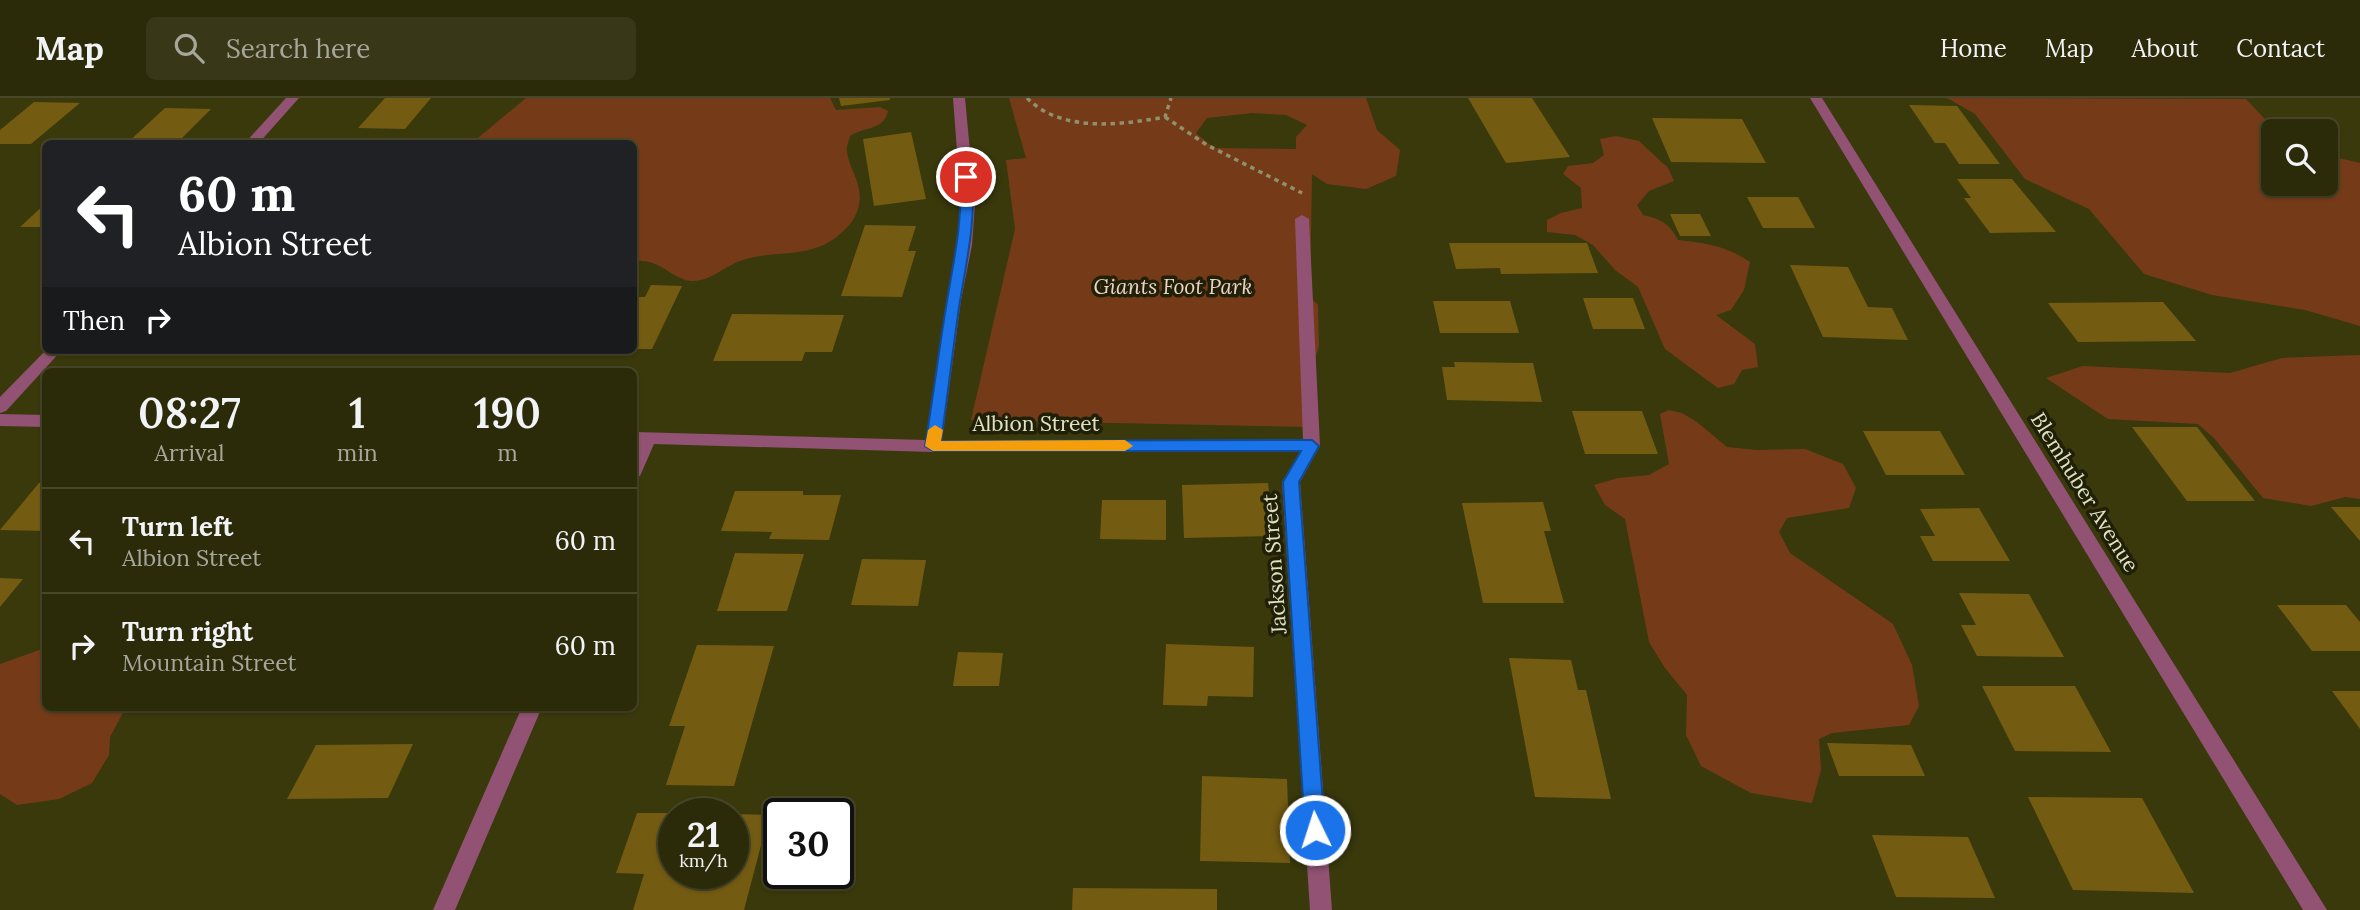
<!DOCTYPE html>
<html lang="en">
<head>
<meta charset="utf-8">
<style>
	body { margin:0; font-family:Lora,serif; background:#383717; color:#f1f3f6; height:100vh; display:flex; flex-direction:column; font-size:26px; white-space:nowrap }
	* { box-sizing:border-box; margin:0 }
	p { font-size:23px; color:#a6a79c }
	.icon { flex:none; width:38px; height:38px; fill:none; stroke:currentColor; stroke-width:2; stroke-linecap:round; stroke-linejoin:round }
	.map { position:relative; flex:1; overflow:hidden }
	.details { position:absolute; left:42px; top:270px; width:595px; height:343px; display:flex; flex-direction:column; background:#2c2b09; border-radius:10px; box-shadow:0 2px 5px #0004,0 0 0 2px #48472a }
	.details>* { flex:none }
	.guide { position:absolute; left:42px; top:42px; width:595px; height:214px; border-radius:10px; box-shadow:0 2px 5px #0004,0 0 0 2px #48472a; background:#202124; color:#fff; overflow:hidden }
	.buttons { position:absolute; left:2261px; top:21px; display:grid; gap:14px }
	.buttons a { display:grid; place-items:center; width:77px; height:77px; border-radius:10px; background:#2c2b09; box-shadow:0 2px 5px #0004,0 0 0 2px #48472a; font-size:35px }
	.speed { position:absolute; left:658px; top:700px; display:flex; gap:14px; font-size:35px; font-weight:700; text-align:center }
	.speed>* { display:grid; place-content:center; width:91px; height:91px; border-radius:50%; background:#2c2b09; box-shadow:0 2px 5px #0004,0 0 0 2px #48472a; line-height:1 }
	.speed small { font-size:18px; font-weight:400 }
	.speed .limit { border:4px solid #111; border-radius:10px; background:#fff; color:#111 }
	.pin { position:absolute; display:grid; place-items:center; width:60px; height:60px; color:#fff; margin:-30px; border:4px solid #fff; border-radius:50%; box-shadow:0 2px 7px #0007 }
	.me { position:absolute; width:77px; margin:-38px; rotate:356deg; stroke-linejoin:round; filter:drop-shadow(0 0 5px #0008) }
	.turn { display:flex; align-items:center; gap:24px; height:147px; padding:0 21px; font-size:32px }
	.turn .icon { width:91px; height:91px; stroke-width:2.5 }
	.turn b { display:block; font-size:49px; line-height:60px }
	.then { display:flex; align-items:center; height:66px; padding:0 21px; background:#0003; gap:14px; font-size:26px }
	.eta { display:flex; justify-content:space-evenly; align-items:center; height:119px; text-align:center }
	.eta b { font-size:42px; font-weight:600; line-height:49px }
	ul { padding:0; list-style:none }
	li { display:flex; align-items:center; gap:21px; height:105px; padding:0 21px; border-top:2px solid #48472a }
	li div { flex:1 }
	li b { display:block; font-size:26px }
	li em { font-style:normal }
	header { display:flex; align-items:center; gap:42px; box-sizing:border-box; height:98px; padding:0 35px; background:#2c2b09; border-bottom:2px solid #48472a }
	header strong { font-size:33px }
	nav { display:flex; gap:38px; margin-inline-start:auto; font-size:24px }
	.search { width:490px; height:63px; background:#383717; display:flex; align-items:center; gap:18px; box-sizing:border-box; padding:0 24px; border-radius:10px; color:#a6a79c; font-size:26px }
	.map>svg:first-child { display:block }
	.green { fill:#753b18; fill-rule:evenodd }
	.building { fill:#745b12 }
	.lines { fill:none; stroke-linecap:round; stroke-linejoin:round }
	.path { stroke:#90906a; stroke-width:3.5; stroke-dasharray:4.5 4.5; stroke-linecap:butt }
	.minor { fill:#925273; fill-rule:evenodd }
	.route { fill:#1a73e8; stroke:#114b97; stroke-width:2 }
	.slow { fill:#f59e0b }
	.labels { text-anchor:middle; dominant-baseline:central; stroke-width:7; stroke-linejoin:round; paint-order:stroke }
	.park-label { font-size:21px; font-style:italic; fill:#eed2c4; stroke:#202008 }
	.street-label { font-size:21px; fill:#e1e2c4; stroke:#202008 }
</style>
</head>
<body>
<header>
<strong>Map</strong>
<div class="search"><svg class="icon" aria-label="search" viewBox="0 0 24 24"><circle cx="10" cy="10" r="6"/><path d="M15 15l6 6"/></svg>Search here</div>
<nav><a>Home</a><a>Map</a><a>About</a><a>Contact</a></nav>
</header>
<div class="map">
<svg width="2360" height="812" viewBox="0 0 2360 812">
	<rect width="100%" height="100%" fill="#3a390c"/>
	<path class="green" d="M 526,0 L 830,0 L 836,12 L 880,9 L 888,13 C 883,33 865,28 850,38 C 849,42 846,49 847,54 C 849,72 865,87 858,111 C 854,123 849,128 840,136 C 811,162 776,151 743,162 C 726,167 711,183 693,183 C 671,182 662,160 634,163 L 634,46 L 472,45 Z
		M 1009,0 L 1366,0 L 1377,32 L 1400,52 L 1396,78 L 1366,91 L 1327,86 L 1312,76 L 1310,199 L 1318,207 L 1319,248 L 1309,280 L 1308,329 L 971,322 L 1015,131 L 1006,62 L 1026,60 ZM 1252,15 L 1286,17 L 1307,27 L 1296,39 L 1296,51 L 1214,50 L 1196,35 L 1207,20 Z
		M 1947,0 L 2246,1 L 2276,33 L 2273,33 L 2273,86 L 2326,86 L 2326,57 L 2360,65 L 2360,228 L 2305,212 L 2212,197 L 2144,176 L 2089,111 L 2025,81 L 1975,16 Z
		M 1616,38 L 1639,43 L 1668,70 L 1674,83 L 1649,93 L 1637,107 L 1643,117 C 1661,121 1670,126 1678,142 C 1705,145 1727,148 1750,164 L 1744,192 L 1731,212 L 1716,217 L 1755,246 L 1758,269 L 1742,272 L 1734,286 L 1718,290 L 1665,251 L 1638,189 L 1615,172 L 1593,147 L 1575,137 L 1547,134 L 1547,122 L 1561,115 L 1582,110 L 1581,90 L 1563,76 L 1568,68 L 1593,65 L 1604,57 L 1600,41 Z
		M 2360,257 L 2360,401 L 2345,399 L 2311,408 L 2263,400 L 2214,340 L 2198,326 L 2108,321 L 2046,280 L 2083,268 L 2230,275 L 2282,260 Z
		M 1669,312 L 1682,315 L 1697,324 L 1727,349 L 1757,352 L 1805,351 L 1843,366 L 1856,390 L 1849,410 L 1787,420 L 1779,434 L 1790,455 L 1893,526 L 1912,567 L 1919,608 L 1909,627 L 1832,635 L 1819,641 L 1821,672 L 1812,705 L 1751,695 L 1701,668 L 1686,637 L 1687,597 L 1665,570 L 1649,544 L 1625,421 L 1605,407 L 1594,387 L 1618,380 L 1649,377 L 1669,366 L 1660,316 Z
		M 45,550 L 46,609 L 126,609 L 110,639 L 109,657 L 92,685 L 59,701 L 17,707 L 0,696 L 0,566 Z"/>
	<path class="building" d="M 385,0 L 431,0 L 405,31 L 358,30 Z
		M 839,0 L 890,0 L 890,2 L 841,8 Z
		M 1468,0 L 1532,0 L 1570,59 L 1506,65 Z
		M 34,4 L 80,5 L 31,46 L 0,46 L 0,32 Z
		M 1909,7 L 1957,8 L 2000,66 L 1959,66 L 1945,45 L 1935,45 Z
		M 165,10 L 211,11 L 176,46 L 126,46 Z
		M 1652,20 L 1742,21 L 1766,65 L 1671,64 Z
		M 911,34 L 926,101 L 874,108 L 863,41 Z
		M 1957,81 L 2012,81 L 2056,134 L 1990,135 L 1964,100 L 1971,100 Z
		M 1747,99 L 1798,99 L 1815,130 L 1763,130 Z
		M 46,105 L 46,129 L 20,129 Z
		M 1670,116 L 1700,116 L 1711,138 L 1680,138 Z
		M 865,127 L 916,128 L 908,153 L 916,153 L 902,199 L 841,198 Z
		M 1449,145 L 1587,145 L 1598,175 L 1501,176 L 1500,170 L 1456,171 Z
		M 1790,167 L 1848,169 L 1868,209 L 1892,210 L 1908,242 L 1823,239 Z
		M 651,187 L 682,188 L 652,251 L 634,251 L 634,199 L 645,199 Z
		M 1583,200 L 1633,200 L 1645,231 L 1593,231 Z
		M 1433,203 L 1510,203 L 1519,235 L 1440,235 Z
		M 2163,204 L 2196,243 L 2078,244 L 2048,205 Z
		M 732,216 L 844,217 L 832,254 L 805,254 L 802,263 L 713,263 Z
		M 1454,264 L 1533,265 L 1542,304 L 1447,302 L 1442,269 L 1455,269 Z
		M 1572,313 L 1642,313 L 1658,356 L 1585,356 Z
		M 2132,329 L 2197,329 L 2255,403 L 2187,403 Z
		M 1863,333 L 1940,333 L 1965,377 L 1886,377 Z
		M 39,385 L 46,385 L 46,433 L 0,432 Z
		M 1268,385 L 1274,438 L 1184,440 L 1182,387 Z
		M 735,393 L 803,393 L 803,397 L 841,397 L 829,442 L 769,441 L 772,434 L 721,433 Z
		M 1102,402 L 1166,402 L 1166,442 L 1100,441 Z
		M 1543,404 L 1551,433 L 1544,433 L 1564,505 L 1483,505 L 1462,405 Z
		M 2331,409 L 2360,409 L 2360,443 Z
		M 1979,410 L 2010,463 L 1933,463 L 1920,438 L 1935,438 L 1920,411 Z
		M 735,455 L 804,456 L 787,513 L 717,513 Z
		M 862,461 L 926,462 L 918,508 L 851,507 Z
		M 0,480 L 23,481 L 0,509 Z
		M 1959,495 L 2029,496 L 2064,559 L 1977,558 L 1961,527 L 1976,527 Z
		M 2277,507 L 2346,507 L 2360,524 L 2360,553 L 2312,553 Z
		M 1166,546 L 1254,549 L 1253,599 L 1208,598 L 1207,608 L 1163,607 Z
		M 697,547 L 774,548 L 734,688 L 666,687 L 685,628 L 669,628 Z
		M 958,554 L 1003,555 L 999,588 L 953,588 Z
		M 1509,560 L 1571,562 L 1578,592 L 1586,592 L 1611,701 L 1535,699 Z
		M 1982,588 L 2075,588 L 2111,654 L 2015,653 Z
		M 2332,593 L 2360,593 L 2360,631 Z
		M 1827,645 L 1911,647 L 1925,678 L 1839,678 Z
		M 413,646 L 388,700 L 287,701 L 316,647 Z
		M 1202,678 L 1287,681 L 1290,765 L 1200,763 Z
		M 2028,699 L 2142,700 L 2194,795 L 2073,792 Z
		M 637,715 L 674,715 L 674,775 L 733,775 L 733,716 L 769,717 L 744,812 L 633,812 L 644,776 L 616,775 Z
		M 1872,737 L 1968,739 L 1995,800 L 1896,799 Z
		M 1073,790 L 1217,791 L 1217,812 L 1072,812 Z"/>
	<g class="lines">
		<path class="path" d="M 1027,0 C 1062,35 1120,27 1165,19 L 1171,0
			M 1165,19 L 1207,47 L 1302,95"/>
		<path class="minor" d="M 286,0 L 299,0 L 258,46 L 244,46 Z
			M 953,0 L 965,0 L 975,106 L 972,147 L 961,202 L 942,342 L 1303,342 L 1295,121 L 1302,117 L 1309,121 L 1320,348 L 1300,384 L 1332,812 L 1310,812 L 1282,384 L 1300,354 L 933,354 L 654,346 L 640,378 L 634,380 L 634,355 L 638,346 L 634,346 L 634,334 L 926,342 L 947,202 L 958,147 L 961,106 Z
			M 1810,0 L 1822,0 L 2327,812 L 2303,812 Z
			M 46,252 L 62,252 L 6,313 L 0,315 L 0,299 Z
			M 0,316 L 46,317 L 46,329 L 0,328 Z
			M 522,609 L 542,609 L 455,812 L 433,812 Z"/>
	</g>
	<path class="route" d="M 966,75 L 972,79 C 976,122 967,161 960,203 C 953,249 948,296 941,343 L 1312,342 L 1319,348 L 1299,384 L 1325,732 L 1322,738 L 1315,741 L 1308,738 L 1305,732 L 1283,384 L 1301,353 L 933,353 L 925,348 C 933,300 939,251 947,203 C 954,161 963,122 960,79 Z"/>
	<path class="slow" d="M 935,327 L 943,332 L 941,343 L 1125,342 L 1133,348 L 1125,353 L 933,353 L 925,348 L 928,332 Z"/>
	<g class="labels">
		<g class="park-label">
			<text x="1173" y="188">Giants Foot Park</text>
		</g>
		<g class="street-label">
			<text x="1036" y="325">Albion Street</text>
			<text transform="translate(2085 394) rotate(58)">Blemhuber Avenue</text>
			<text transform="translate(1274 466) rotate(-94)">Jackson Street</text>
		</g>
	</g>
</svg>
<div class="buttons">
<a><svg class="icon" aria-label="search" viewBox="0 0 24 24"><circle cx="10" cy="10" r="6"/><path d="M15 15l6 6"/></svg></a>
</div>
<div class="speed"><div>21<small>km/h</small></div><div class="limit">30</div></div>
<div class="pin" style="left:966px;top:79px;background:#d93025"><svg class="icon" aria-label="arrive" viewBox="0 0 24 24"><path d="M6 21V4h12l-3 4 3 4H6"/></svg></div>
<svg class="me" style="left:1315px;top:732px" viewBox="-20 -20 40 40"><circle r="17" fill="#1a73e8" stroke="#fff" stroke-width="3"/><path d="M0-11L8 9 0 5-8 9z" fill="#fff"/></svg>
<div class="guide">
<div class="turn"><svg class="icon" aria-label="left" viewBox="0 0 24 24"><path d="M17 20v-9H6M10 6l-5 5 5 5"/></svg><div><b>60 m</b>Albion Street</div></div>
<div class="then">Then<svg class="icon" aria-label="right" viewBox="0 0 24 24"><path d="M7 20v-9h11M14 6l5 5-5 5"/></svg></div>
</div>
<section class="details">
<div class="eta">
<div><b>08:27</b><p>Arrival</p></div>
<div><b>1</b><p>min</p></div>
<div><b>190</b><p>m</p></div>
</div>
<ul>
<li><svg class="icon" aria-label="left" viewBox="0 0 24 24"><path d="M17 20v-9H6M10 6l-5 5 5 5"/></svg><div><b>Turn left</b><p>Albion Street</p></div><em>60 m</em></li>
<li><svg class="icon" aria-label="right" viewBox="0 0 24 24"><path d="M7 20v-9h11M14 6l5 5-5 5"/></svg><div><b>Turn right</b><p>Mountain Street</p></div><em>60 m</em></li>
</ul>
</section>
</div>
</body>
</html>
